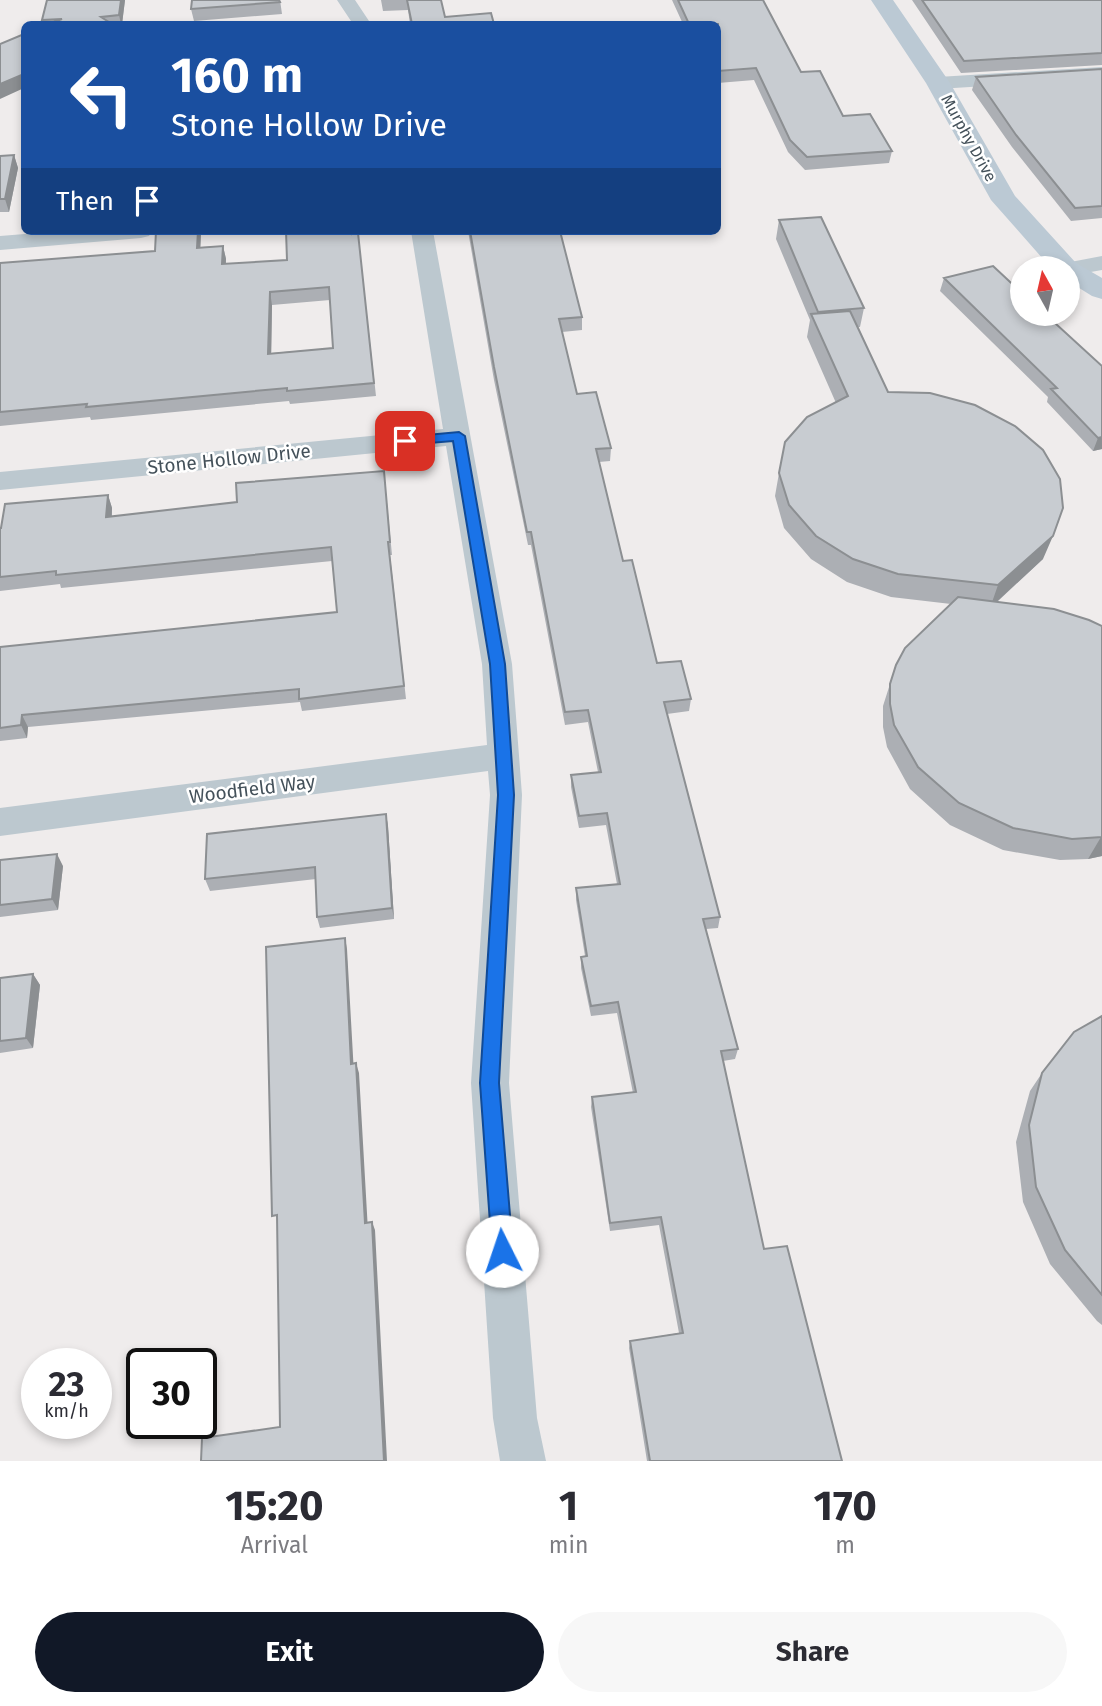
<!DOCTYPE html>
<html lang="en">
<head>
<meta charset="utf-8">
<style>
	body { margin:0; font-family:"Fira Sans",sans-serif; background:#f7f7f7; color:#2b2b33; height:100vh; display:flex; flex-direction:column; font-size:26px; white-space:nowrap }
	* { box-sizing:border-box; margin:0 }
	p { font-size:23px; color:#7c7c81 }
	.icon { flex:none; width:38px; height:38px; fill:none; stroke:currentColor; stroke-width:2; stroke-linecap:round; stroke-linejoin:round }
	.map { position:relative; height:1461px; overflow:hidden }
	.panel { display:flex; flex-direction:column; background:#fff; flex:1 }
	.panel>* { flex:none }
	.top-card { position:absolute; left:21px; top:21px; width:700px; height:214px; border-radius:10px; box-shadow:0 4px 10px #0003; background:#1a4fa0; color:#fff; overflow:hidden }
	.needle { width:46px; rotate:352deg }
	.controls { position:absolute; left:1010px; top:256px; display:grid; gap:14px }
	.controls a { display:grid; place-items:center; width:70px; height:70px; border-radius:50%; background:#fff; box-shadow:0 4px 10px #0003; font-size:35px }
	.speed { position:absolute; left:21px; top:1348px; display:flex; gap:14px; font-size:35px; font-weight:700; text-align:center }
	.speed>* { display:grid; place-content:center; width:91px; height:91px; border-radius:50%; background:#fff; box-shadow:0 4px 10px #0003; line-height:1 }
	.speed small { font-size:18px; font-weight:400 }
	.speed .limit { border:4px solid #111; border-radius:10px; background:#fff; color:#111 }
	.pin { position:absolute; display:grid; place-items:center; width:60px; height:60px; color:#fff; margin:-30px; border-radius:14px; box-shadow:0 4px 10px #0006 }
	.me { position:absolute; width:77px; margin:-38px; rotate:356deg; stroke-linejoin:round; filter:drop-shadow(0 0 5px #0008) }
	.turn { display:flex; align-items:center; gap:24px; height:147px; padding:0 35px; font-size:32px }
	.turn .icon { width:91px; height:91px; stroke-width:2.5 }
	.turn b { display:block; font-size:49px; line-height:60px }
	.then { display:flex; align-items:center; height:66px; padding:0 35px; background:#0003; gap:14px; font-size:26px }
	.eta { display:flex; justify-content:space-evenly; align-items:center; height:119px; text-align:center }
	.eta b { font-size:42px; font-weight:700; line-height:49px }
	.primary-button { display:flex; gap:14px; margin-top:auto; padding:14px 35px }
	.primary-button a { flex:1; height:80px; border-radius:42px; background:#111827; color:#fff; font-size:28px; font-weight:700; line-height:80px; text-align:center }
	.primary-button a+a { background:#f7f7f7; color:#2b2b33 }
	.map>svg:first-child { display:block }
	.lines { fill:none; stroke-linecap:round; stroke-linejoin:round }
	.street { fill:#bcc8cf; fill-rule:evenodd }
	.secondary { fill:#bbc9d4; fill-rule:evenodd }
	.wall { fill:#acafb4; fill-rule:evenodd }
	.shaded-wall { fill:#8c8f92 }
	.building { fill:#c8ccd1; stroke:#8c8f92; stroke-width:2; fill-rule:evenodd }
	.route { fill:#1a73e8; stroke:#114b97; stroke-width:2 }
	.labels { text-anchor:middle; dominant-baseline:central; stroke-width:5; stroke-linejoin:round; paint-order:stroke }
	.far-street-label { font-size:16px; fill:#44515a; stroke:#fff }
	.street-label { font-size:19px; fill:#44515a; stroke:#fff }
</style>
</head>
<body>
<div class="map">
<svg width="1102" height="1461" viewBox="0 0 1102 1461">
	<rect width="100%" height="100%" fill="#efecec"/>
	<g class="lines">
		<path class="street" d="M 337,0 L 355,0 L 371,24 L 353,24 Z
			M 1102,67 L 1102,79 L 938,89 L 928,83 L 938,77 Z
			M 62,231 L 152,231 L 149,236 L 141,238 L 0,250 L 0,236 Z
			M 411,231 L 433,231 L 512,664 L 522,795 L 509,1083 L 537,1418 L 546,1461 L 500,1461 L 493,1418 L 471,1083 L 490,795 L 488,771 L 0,836 L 0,808 L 487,745 L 482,664 L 446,446 L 0,490 L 0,472 L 443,429 Z
			M 1102,256 L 1102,270 L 1068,276 L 1068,268 L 1057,268 L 1060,264 Z"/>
		<path class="secondary" d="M 871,0 L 893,0 L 950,83 L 1015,196 L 1076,263 L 1102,278 L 1102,299 L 1092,296 L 1068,281 L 1068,268 L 1051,268 L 991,200 L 926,83 Z"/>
	</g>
	<path class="wall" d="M 47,0 L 125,0 L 122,24 L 44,24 L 42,20 Z
		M 192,0 L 280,0 L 282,14 L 194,21 L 191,9 Z
		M 381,0 L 441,0 L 445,17 L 494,24 L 410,24 L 408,10 L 383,11 Z
		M 672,0 L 763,0 L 801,72 L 843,116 L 892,151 L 889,163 L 805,170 L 788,152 L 754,80 L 718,83 L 718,24 L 683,24 Z
		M 912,0 L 1102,0 L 1102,65 L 961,73 Z
		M 1102,69 L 1102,218 L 1071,221 L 1012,147 L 972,90 L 976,77 Z
		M 14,155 L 18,168 L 9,212 L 0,212 L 0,156 Z
		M 779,220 L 864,308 L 860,327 L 858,327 L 888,392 L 1043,559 L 997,602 L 1089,620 L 1102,856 L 1088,859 L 1060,860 L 1003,850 L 950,825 L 910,789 L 887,747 L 883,727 L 883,706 L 896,665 L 951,604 L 891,597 L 847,582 L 811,559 L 784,528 L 775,496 L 779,473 L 836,403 L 807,337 L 810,320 L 776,239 Z
		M 156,231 L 201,231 L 200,247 L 223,246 L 226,259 L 226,264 L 287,260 L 352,234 L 358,233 L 376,396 L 290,404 L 289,401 L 91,420 L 90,417 L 0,426 L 0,263 L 155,251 ZM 330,300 L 333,348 L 271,353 L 272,305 Z
		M 468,231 L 560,231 L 582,317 L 582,330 L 562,332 L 577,394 L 611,448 L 610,461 L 599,462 L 623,561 L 657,663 L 691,699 L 689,711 L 667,714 L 720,917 L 718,928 L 706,929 L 738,1049 L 735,1059 L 723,1061 L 764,1249 L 842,1461 L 647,1461 L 629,1348 L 630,1341 L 679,1333 L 659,1225 L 610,1231 L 591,1107 L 592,1097 L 633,1093 L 617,1013 L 591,1016 L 581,968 L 581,957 L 585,956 L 576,900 L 576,888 L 617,884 L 606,825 L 579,828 L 571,787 L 571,775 L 598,772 L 588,722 L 565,725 L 531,545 L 528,545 L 494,380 Z
		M 944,278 L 1102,366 L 1102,449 L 1093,451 L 1047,402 L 1048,397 L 940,291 Z
		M 384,471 L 392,555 L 390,555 L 406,699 L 302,711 L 300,702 L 28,727 L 27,738 L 0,741 L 0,647 L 337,612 L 332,561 L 61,588 L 60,584 L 0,591 L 0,528 L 108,495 L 112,508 L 112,517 L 237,502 Z
		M 386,814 L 388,826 L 394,919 L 320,928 L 317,917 L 316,879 L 210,891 L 205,879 Z
		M 0,860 L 63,866 L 58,910 L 0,917 Z
		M 33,974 L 40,985 L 33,1048 L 0,1053 L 0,978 Z
		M 1102,1016 L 1102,1325 L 1097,1321 L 1050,1264 L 1023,1202 L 1016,1142 L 1030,1091 L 1042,1073 Z"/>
	<path class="shaded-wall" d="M 121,0 L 125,0 L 122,24 L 121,24 L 119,15 Z
		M 24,74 L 24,88 L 0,99 L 0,84 Z
		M 14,155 L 18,168 L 9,212 L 5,199 Z
		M 198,231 L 201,231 L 200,261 L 197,248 Z
		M 223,246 L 226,259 L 225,277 L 222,264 Z
		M 270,292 L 272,305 L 271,367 L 268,354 Z
		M 1102,437 L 1102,449 L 1093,451 L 1098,438 Z
		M 108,495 L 112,508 L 111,530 L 106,517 Z
		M 1053,536 L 1043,559 L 990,608 L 998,585 Z
		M 22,715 L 28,727 L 27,738 L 21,725 Z
		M 386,814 L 388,826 L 394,919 L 392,908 Z
		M 1101,837 L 1102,837 L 1102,856 L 1088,859 Z
		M 57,854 L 63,866 L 58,910 L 52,899 Z
		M 345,938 L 347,949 L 354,1074 L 351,1064 Z
		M 33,974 L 40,985 L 33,1048 L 26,1038 Z
		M 356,1063 L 359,1073 L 368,1231 L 365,1223 Z
		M 372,1222 L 375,1230 L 387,1461 L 384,1461 Z"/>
	<path class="building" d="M 47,0 L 121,0 L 119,15 L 101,17 L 112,24 L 48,24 L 62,19 L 42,20 Z
		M 192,0 L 279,0 L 280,2 L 191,9 Z
		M 407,0 L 441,0 L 445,17 L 491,13 L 494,24 L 412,24 Z
		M 678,0 L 763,0 L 801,72 L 820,71 L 843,116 L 870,114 L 892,151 L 807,157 L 790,140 L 756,68 L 718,71 L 718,24 L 689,24 Z
		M 922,0 L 1102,0 L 1102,53 L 964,61 Z
		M 24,34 L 24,74 L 0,84 L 0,44 Z
		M 1102,69 L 1102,206 L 1075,208 L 1016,135 L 976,77 Z
		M 14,155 L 5,199 L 0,199 L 0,156 Z
		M 821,217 L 864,308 L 818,312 L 779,220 Z
		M 156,231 L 198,231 L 197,248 L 223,246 L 222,264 L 287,260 L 286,231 L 352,231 L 352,234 L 358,233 L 374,383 L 287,391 L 287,388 L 86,407 L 87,404 L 0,412 L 0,263 L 155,251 ZM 329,287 L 333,348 L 268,354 L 270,292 Z
		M 470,231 L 560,231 L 582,317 L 559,319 L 577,394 L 596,392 L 611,448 L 596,449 L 623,561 L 632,560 L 657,663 L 681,661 L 691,699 L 664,702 L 720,917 L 703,919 L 738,1049 L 721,1051 L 764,1249 L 787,1246 L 842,1461 L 650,1461 L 630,1341 L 683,1333 L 661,1217 L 610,1223 L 592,1097 L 636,1092 L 618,1002 L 591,1006 L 581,957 L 587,956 L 576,888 L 620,884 L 607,813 L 579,816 L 571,775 L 601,772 L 588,710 L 565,712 L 531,532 L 527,532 L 494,367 Z
		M 993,266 L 1022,293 L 1022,313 L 1044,313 L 1102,366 L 1102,437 L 1098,438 L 1051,389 L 1057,388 L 944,278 Z
		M 850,311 L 888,392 L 930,393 L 975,405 L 1015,426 L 1043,450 L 1060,479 L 1063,508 L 1053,536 L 998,585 L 898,574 L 853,559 L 816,536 L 789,505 L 779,473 L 785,442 L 807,417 L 848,396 L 811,314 Z
		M 384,471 L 390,542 L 388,542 L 404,686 L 299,699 L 299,689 L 22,715 L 21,725 L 0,728 L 0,647 L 337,612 L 331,547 L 56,575 L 56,571 L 0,577 L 0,528 L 1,528 L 5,504 L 108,495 L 106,517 L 237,502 L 236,483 Z
		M 958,597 L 1054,609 L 1089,620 L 1102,626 L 1102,837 L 1072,839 L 1013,828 L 959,803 L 918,767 L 894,725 L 890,704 L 890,684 L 896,665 L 905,648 Z
		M 386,814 L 392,908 L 317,917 L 315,867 L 205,879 L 207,834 Z
		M 57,854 L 52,899 L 0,905 L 0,860 Z
		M 345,938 L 351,1064 L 356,1063 L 365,1223 L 372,1222 L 384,1461 L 201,1461 L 202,1438 L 280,1427 L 277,1215 L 272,1216 L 266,947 Z
		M 33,974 L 26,1038 L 0,1041 L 0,978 Z
		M 1102,1016 L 1102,1295 L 1065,1250 L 1036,1187 L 1029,1125 L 1042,1073 L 1074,1032 Z"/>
	<path class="route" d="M 459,432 L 465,436 L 505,664 L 514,795 L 499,1083 L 513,1251 L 510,1258 L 502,1261 L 495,1258 L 492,1251 L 480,1083 L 498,795 L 490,664 L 453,441 L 405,445 L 398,441 L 405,437 Z"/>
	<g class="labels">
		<g class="far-street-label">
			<text transform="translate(969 138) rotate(61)">Murphy Drive</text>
		</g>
		<g class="street-label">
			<text transform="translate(229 459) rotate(-6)">Stone Hollow Drive</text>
			<text transform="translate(252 789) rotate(-7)">Woodfield Way</text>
		</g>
	</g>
</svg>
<div class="controls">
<a><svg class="needle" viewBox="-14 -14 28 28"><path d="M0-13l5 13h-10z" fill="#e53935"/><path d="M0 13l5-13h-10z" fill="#7c7c81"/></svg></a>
</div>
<div class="speed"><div>23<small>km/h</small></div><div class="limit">30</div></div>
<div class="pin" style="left:405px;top:441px;background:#d93025"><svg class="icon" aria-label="arrive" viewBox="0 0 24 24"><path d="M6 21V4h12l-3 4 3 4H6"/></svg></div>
<svg class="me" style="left:502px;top:1251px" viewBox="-20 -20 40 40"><circle r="19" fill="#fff"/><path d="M0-13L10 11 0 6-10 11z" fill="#1a73e8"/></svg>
<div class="top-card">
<div class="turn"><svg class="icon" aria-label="left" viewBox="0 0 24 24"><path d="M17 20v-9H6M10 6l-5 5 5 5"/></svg><div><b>160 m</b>Stone Hollow Drive</div></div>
<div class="then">Then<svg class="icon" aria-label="arrive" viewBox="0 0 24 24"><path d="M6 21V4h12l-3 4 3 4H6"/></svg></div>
</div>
</div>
<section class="panel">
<div class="eta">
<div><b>15:20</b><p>Arrival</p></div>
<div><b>1</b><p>min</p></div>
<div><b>170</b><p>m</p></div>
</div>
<div class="primary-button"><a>Exit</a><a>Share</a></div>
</section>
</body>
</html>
